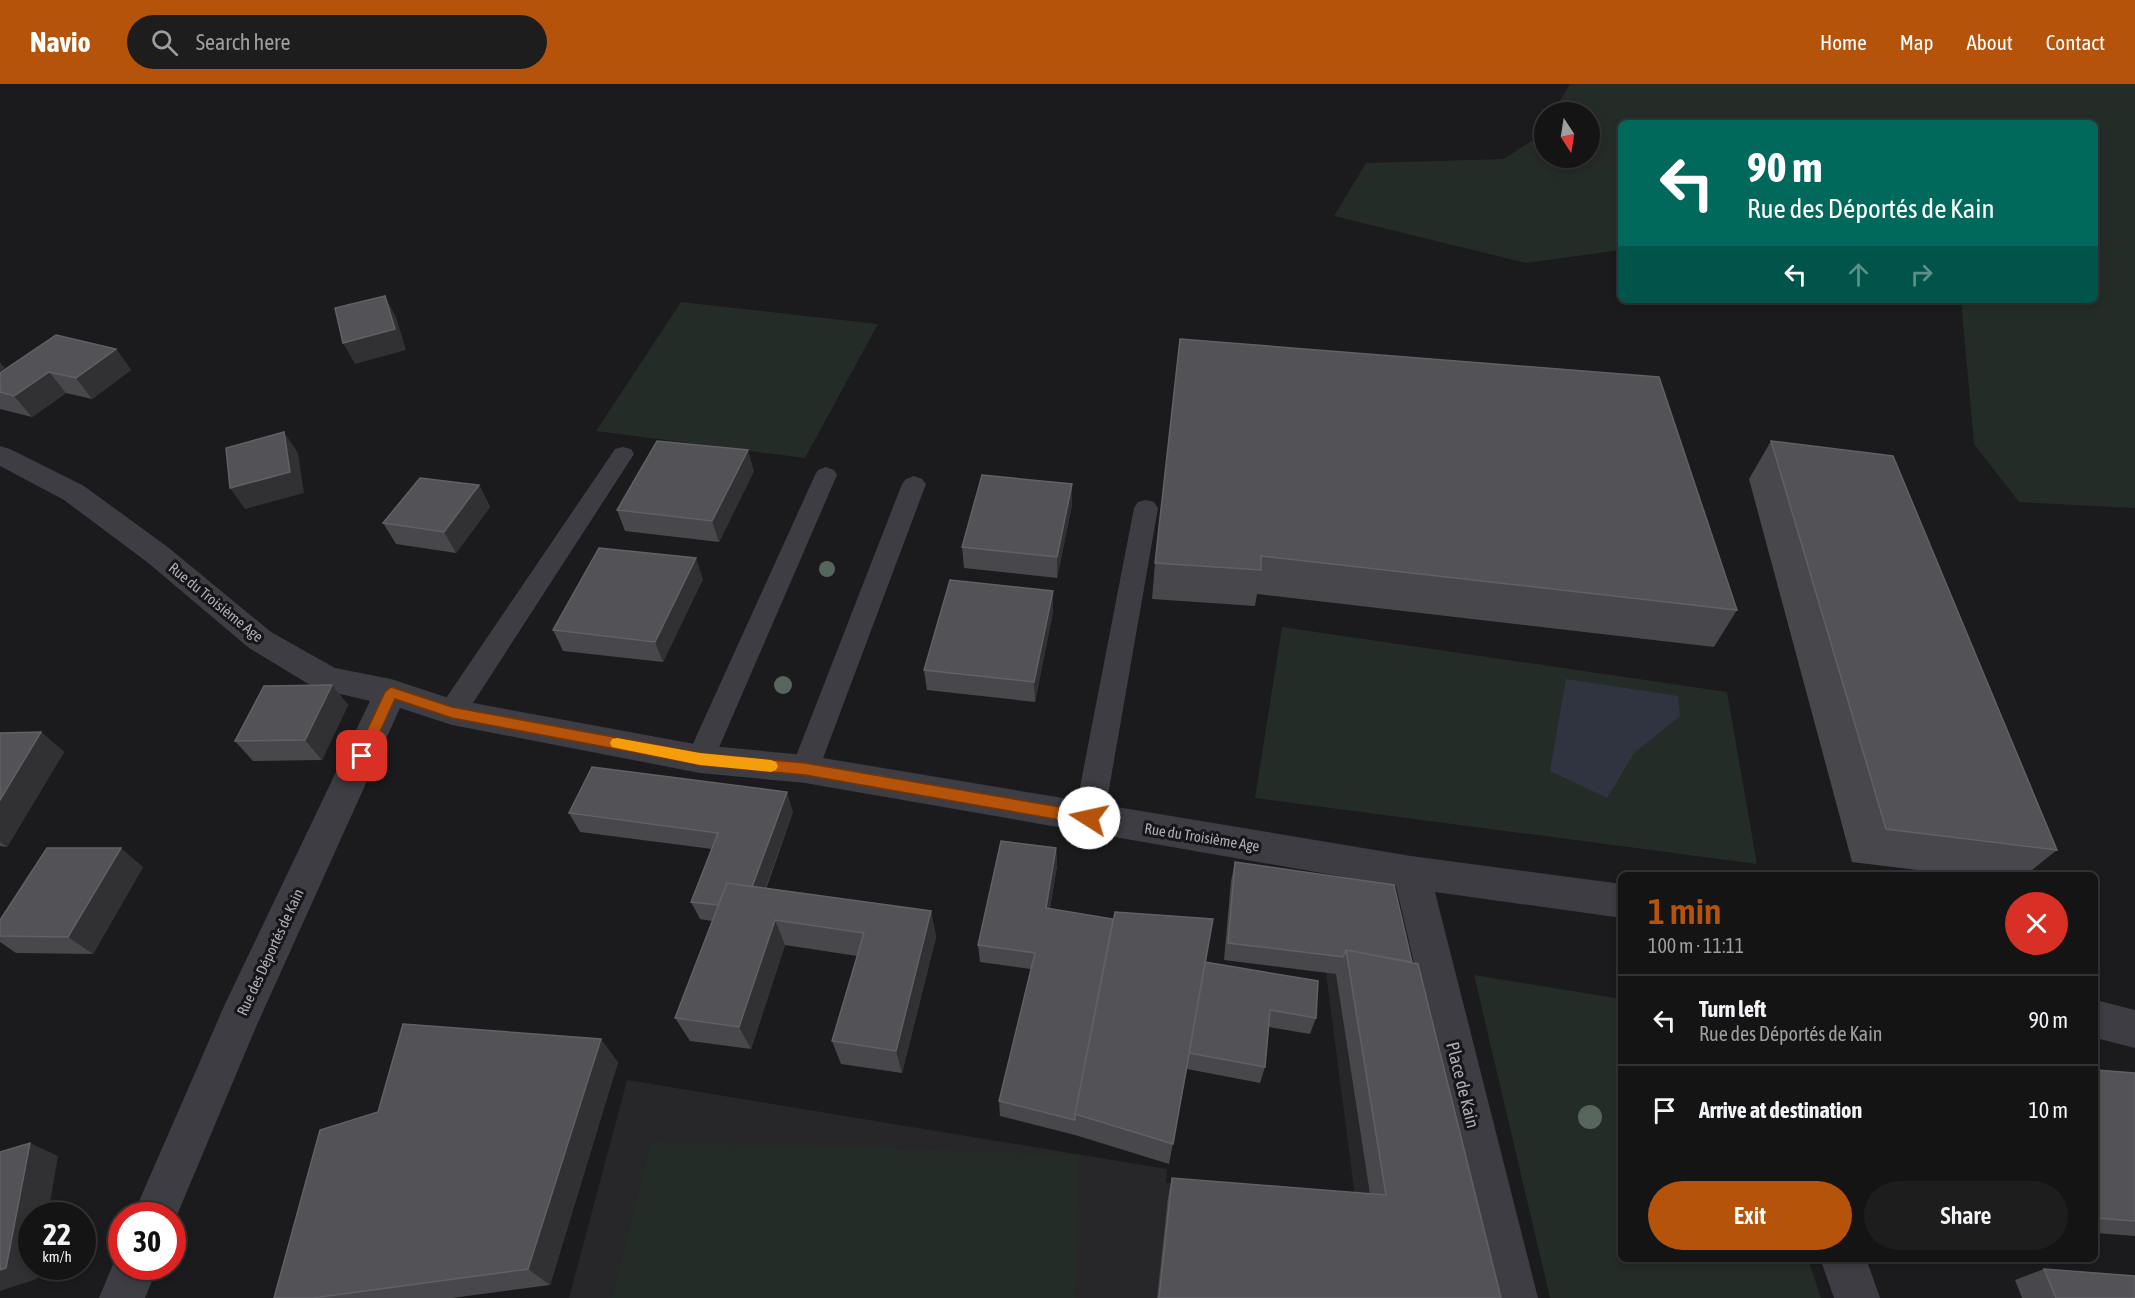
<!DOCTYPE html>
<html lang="en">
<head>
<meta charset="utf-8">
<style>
	body { margin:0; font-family:"Asap Condensed",sans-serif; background:#1d1d1e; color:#f1f3f6; height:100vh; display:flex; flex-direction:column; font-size:22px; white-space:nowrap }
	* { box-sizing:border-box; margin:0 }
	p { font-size:20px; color:#9d9ea0 }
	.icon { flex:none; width:33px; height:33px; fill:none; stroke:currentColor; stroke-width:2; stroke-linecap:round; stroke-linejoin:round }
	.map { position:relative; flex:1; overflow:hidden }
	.drawer { position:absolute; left:1618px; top:788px; width:480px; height:390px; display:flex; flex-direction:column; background:#141415; border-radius:9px; box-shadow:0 3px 9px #0003,0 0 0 2px #333334 }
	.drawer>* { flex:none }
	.top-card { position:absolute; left:1618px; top:36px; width:480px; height:183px; border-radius:9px; box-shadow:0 3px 9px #0003,0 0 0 2px #333334; background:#00695c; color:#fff; overflow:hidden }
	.needle { width:39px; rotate:168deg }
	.tools { position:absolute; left:1534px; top:18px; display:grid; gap:12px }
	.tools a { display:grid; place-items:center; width:66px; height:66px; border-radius:50%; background:#141415; box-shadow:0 3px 9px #0003,0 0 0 2px #333334; font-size:30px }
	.speed { position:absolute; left:18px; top:1118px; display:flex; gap:12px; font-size:30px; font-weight:700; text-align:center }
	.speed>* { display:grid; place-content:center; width:78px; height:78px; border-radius:50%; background:#141415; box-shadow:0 3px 9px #0003,0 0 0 2px #333334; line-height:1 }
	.speed small { font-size:15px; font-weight:400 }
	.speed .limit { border:9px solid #d22; background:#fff; color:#111 }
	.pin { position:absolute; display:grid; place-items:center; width:51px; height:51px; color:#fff; margin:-26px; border-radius:12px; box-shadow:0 3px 9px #0006 }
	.me { position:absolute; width:66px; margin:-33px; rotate:280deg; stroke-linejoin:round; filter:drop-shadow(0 0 4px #0008) }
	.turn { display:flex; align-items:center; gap:21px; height:126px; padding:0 30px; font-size:27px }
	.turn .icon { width:78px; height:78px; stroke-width:2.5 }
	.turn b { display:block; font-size:42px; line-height:51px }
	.lanes { display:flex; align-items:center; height:57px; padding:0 30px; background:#0003; justify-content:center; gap:30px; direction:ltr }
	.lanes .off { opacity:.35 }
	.round { display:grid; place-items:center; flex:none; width:63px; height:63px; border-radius:32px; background:#1d1d1e }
	.headline { display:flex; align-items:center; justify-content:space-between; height:102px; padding:0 30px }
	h1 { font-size:36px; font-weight:600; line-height:45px; color:#b45309 }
	.cta { display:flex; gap:12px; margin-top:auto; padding:12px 30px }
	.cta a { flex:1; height:69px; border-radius:36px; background:#b45309; color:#fff; font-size:24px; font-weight:600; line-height:69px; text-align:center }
	.cta a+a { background:#1d1d1e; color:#f1f3f6 }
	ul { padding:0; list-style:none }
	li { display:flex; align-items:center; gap:18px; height:90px; padding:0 30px; border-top:2px solid #333334 }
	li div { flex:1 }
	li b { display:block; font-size:22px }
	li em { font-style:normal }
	header { display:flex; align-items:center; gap:36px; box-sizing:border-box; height:84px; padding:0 30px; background:#b45309; color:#fff }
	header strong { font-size:28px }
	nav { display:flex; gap:33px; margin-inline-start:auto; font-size:21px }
	.search { width:420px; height:54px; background:#1d1d1e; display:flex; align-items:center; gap:15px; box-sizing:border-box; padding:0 21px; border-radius:33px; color:#9d9ea0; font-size:22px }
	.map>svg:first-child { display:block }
	.built { fill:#272629 }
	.green { fill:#242c27 }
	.water { fill:#303440 }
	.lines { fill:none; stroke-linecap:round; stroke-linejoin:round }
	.lane { fill:#3e3d43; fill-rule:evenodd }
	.street { fill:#3e3d43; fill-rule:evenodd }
	.tree { fill:#56665c }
	.wall { fill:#48474b }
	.shaded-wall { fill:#313033 }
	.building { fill:#535257; stroke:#616067; stroke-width:1.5 }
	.route { fill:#b45309; stroke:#753606; stroke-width:1.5 }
	.slow { fill:#f59e0b }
	.labels { text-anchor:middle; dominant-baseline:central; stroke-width:6; stroke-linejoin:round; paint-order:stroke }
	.street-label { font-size:15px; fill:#adadbb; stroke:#161517 }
	.near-street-label { font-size:18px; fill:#adadbb; stroke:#161517 }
</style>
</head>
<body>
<header>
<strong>Navio</strong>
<div class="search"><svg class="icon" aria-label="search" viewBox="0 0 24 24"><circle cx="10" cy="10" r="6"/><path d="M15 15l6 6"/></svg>Search here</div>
<nav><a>Home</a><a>Map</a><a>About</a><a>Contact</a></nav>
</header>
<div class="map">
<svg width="2135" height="1214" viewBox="0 0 2135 1214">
	<rect width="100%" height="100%" fill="#1b1a1c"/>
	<path class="built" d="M 1325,881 L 1417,898 L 1491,1214 L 569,1214 L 627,996 L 1167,1085 L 1166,1099 L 1355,1113 Z"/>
	<path class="green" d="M 1570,0 L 2135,0 L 2135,424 L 2019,418 L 1974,360 L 1961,216 L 2096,216 L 2096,39 L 1622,39 L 1621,166 L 1526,179 L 1334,132 L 1366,79 L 1504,75 L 1536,54 L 1545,40 L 1545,74 L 1590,74 L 1590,28 L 1553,28 Z
		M 681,218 L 878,240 L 805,374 L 596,347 Z
		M 1282,543 L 1727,608 L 1757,780 L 1255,714 Z
		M 1474,891 L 1621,915 L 1622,1174 L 1808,1175 L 1821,1214 L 1550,1214 Z
		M 651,1058 L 1079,1070 L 1075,1214 L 612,1214 Z"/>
	<path class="water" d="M 1566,595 L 1678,612 L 1680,632 L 1634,669 L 1607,714 L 1550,687 Z"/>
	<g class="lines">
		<path class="lane" d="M 623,363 L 631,365 L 634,370 L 462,636 L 452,639 L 442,636 L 438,628 L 442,620 L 615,365 Z
			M 826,383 L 834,386 L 837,391 L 714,675 L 710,683 L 700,686 L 690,683 L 686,675 L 815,391 L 818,386 Z
			M 914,392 L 922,395 L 926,400 L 819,685 L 815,693 L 805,697 L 795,693 L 791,685 L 902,400 L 906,395 Z
			M 1146,416 L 1154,418 L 1158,424 L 1104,734 L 1099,743 L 1089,746 L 1079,743 L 1074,734 L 1134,424 L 1138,418 Z"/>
		<path class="street" d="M 0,362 L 10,365 L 84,402 L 169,464 L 271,548 L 335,584 L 391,595 L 452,615 L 700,661 L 805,671 L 1411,772 L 1622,800 L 1622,834 L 1435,808 L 1538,1214 L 1492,1214 L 1396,802 L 805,699 L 700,689 L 452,641 L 400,624 L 256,943 L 172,1143 L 172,1131 L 133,1131 L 225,920 L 370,617 L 315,604 L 249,564 L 147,478 L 64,416 L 0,382 Z
			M 2096,916 L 2135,926 L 2135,964 L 2096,954 Z
			M 122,1165 L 122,1182 L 158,1182 L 145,1214 L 99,1214 L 119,1166 Z
			M 1820,1174 L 1866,1174 L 1880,1214 L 1834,1214 Z"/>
	</g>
	<g class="tree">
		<circle cx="827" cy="485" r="8"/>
		<circle cx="783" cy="601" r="9"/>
		<circle cx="1590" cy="1033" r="12"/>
	</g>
	<path class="wall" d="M 1180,255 L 1737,526 L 1714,563 L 1257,510 L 1255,522 L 1152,515 L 1155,479 Z
		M 116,265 L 131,286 L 92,315 L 66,309 L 32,333 L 0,325 L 0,289 Z
		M 1771,357 L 2057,766 L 2027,790 L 1950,790 L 1852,778 L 1749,395 Z
		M 754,387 L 719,458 L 625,447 L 617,426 Z
		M 1072,400 L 1072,421 L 1057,494 L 964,484 L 962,463 Z
		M 479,401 L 490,423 L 456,469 L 396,460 L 383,439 Z
		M 703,495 L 663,578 L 563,567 L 553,546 Z
		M 1053,528 L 1035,618 L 927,606 L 924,586 Z
		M 332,601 L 348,621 L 322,676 L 253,677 L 235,657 Z
		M 41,648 L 64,668 L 7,763 L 0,762 L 0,649 Z
		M 793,728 L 766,805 L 931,827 L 936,853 L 902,989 L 841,980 L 832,957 L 857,872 L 785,861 L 751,965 L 690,957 L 675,934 L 712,837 L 700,835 L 691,818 L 712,765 L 580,748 L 569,729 Z
		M 1056,764 L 1057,782 L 1050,824 L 1205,878 L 1316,934 L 1310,950 L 1269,943 L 1265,983 L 1260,999 L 1187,985 L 1169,1080 L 1075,1051 L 1000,1032 L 999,1017 L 1031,885 L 980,878 L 978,861 Z
		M 1235,778 L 1412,878 L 1501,1214 L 1157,1214 L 1168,1113 L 1172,1094 L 1370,1110 L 1336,890 L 1224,876 L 1231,797 Z
		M 143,783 L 93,870 L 16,869 L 0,858 L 0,836 Z
		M 618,978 L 550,1201 L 452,1214 L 274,1214 Z
		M 2096,986 L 2135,989 L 2135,1152 L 2096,1149 Z
		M 2044,1185 L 2135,1214 L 2022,1214 L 2015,1196 Z"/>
	<path class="shaded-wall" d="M 385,212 L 396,233 L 406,266 L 355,280 L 343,259 Z
		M 116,265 L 131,286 L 92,315 L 76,294 Z
		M 0,278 L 5,284 L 0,287 Z
		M 49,288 L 66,309 L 32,333 L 14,312 Z
		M 284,348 L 298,369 L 304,409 L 245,425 L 230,404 Z
		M 748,366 L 754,387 L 719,458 L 712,437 Z
		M 1072,400 L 1072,421 L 1057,494 L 1057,473 Z
		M 479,401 L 490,423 L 456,469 L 444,448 Z
		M 696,474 L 703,495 L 663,578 L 655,558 Z
		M 1053,507 L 1053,528 L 1035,618 L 1034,598 Z
		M 332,601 L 348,621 L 322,676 L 305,656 Z
		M 41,648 L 64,668 L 7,763 L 0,758 L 0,716 Z
		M 787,708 L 793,728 L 757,827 L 750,809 Z
		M 121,764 L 143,783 L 93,870 L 68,853 Z
		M 1056,764 L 1057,782 L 1047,841 L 1046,824 Z
		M 931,827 L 936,853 L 902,989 L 896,967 Z
		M 775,836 L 785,861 L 751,965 L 739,943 Z
		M 601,955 L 618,978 L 550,1201 L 528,1185 Z
		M 30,1059 L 58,1072 L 48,1131 L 32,1131 L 32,1182 L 39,1182 L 37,1195 L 0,1207 L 0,1186 Z"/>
	<path class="building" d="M 385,212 L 395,245 L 343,259 L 335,224 Z
		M 56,251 L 116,265 L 76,294 L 49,288 L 14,312 L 0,308 L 0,289 Z
		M 1180,255 L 1659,293 L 1737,526 L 1261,472 L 1261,486 L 1155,479 Z
		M 284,348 L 290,388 L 230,404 L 226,364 Z
		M 657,357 L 748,366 L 712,437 L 617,426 Z
		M 1771,357 L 1893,372 L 2057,766 L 1886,745 Z
		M 982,391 L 1072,400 L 1057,473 L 962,463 Z
		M 420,394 L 479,401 L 444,448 L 383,439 Z
		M 599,464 L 696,474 L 655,558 L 553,546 Z
		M 950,496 L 1053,507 L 1034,598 L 924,586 Z
		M 332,601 L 305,656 L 235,657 L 264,602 Z
		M 41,648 L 0,716 L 0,649 Z
		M 592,683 L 787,708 L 752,803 L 727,799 L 718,821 L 691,818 L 718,749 L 569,729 Z
		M 1001,757 L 1056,764 L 1046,824 L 1113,835 L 1075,1030 L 1075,1036 L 999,1017 L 1035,869 L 978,861 Z
		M 47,764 L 121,764 L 68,853 L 0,852 L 0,836 Z
		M 1235,778 L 1394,801 L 1412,878 L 1346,866 L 1343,873 L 1228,859 Z
		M 727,799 L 931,827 L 896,967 L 832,957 L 864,849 L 775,836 L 739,943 L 675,934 Z
		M 1115,828 L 1213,835 L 1173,1060 L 1075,1030 Z
		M 1346,866 L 1418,880 L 1501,1214 L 1159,1214 L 1172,1094 L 1386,1111 Z
		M 1205,878 L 1318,897 L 1316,934 L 1270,926 L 1265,983 L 1189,969 Z
		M 403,940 L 601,955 L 528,1185 L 313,1214 L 274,1214 L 320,1046 L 378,1028 Z
		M 2096,986 L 2135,989 L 2135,1137 L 2096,1134 Z
		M 30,1059 L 6,1184 L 0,1186 L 0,1068 Z
		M 2044,1185 L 2135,1192 L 2135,1214 L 2056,1214 Z"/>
	<path class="route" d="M 391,603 L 452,623 L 700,669 L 805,679 L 1089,728 L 1094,730 L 1096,734 L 1094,739 L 1089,741 L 805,691 L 700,681 L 452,634 L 395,615 L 367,676 L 357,676 L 355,672 L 385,608 Z"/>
	<path class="slow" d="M 617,654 L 700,669 L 771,676 L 776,678 L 778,682 L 776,686 L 771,688 L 700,681 L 612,663 L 610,659 L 612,655 Z"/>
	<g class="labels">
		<g class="street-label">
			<text transform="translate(216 518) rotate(39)">Rue du Troisième Age</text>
			<text transform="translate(1202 753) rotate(9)">Rue du Troisième Age</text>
			<text transform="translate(270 868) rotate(-65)">Rue des Déportés de Kain</text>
		</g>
		<g class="near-street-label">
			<text transform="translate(1463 1001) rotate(76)">Place de Kain</text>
		</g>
	</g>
</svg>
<div class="tools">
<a><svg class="needle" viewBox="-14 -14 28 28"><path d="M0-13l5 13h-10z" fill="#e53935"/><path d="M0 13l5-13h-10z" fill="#9d9ea0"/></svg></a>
</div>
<div class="speed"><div>22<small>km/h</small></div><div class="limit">30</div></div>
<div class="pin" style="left:362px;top:672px;background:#d93025"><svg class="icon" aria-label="arrive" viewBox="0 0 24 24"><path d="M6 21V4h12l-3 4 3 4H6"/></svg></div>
<svg class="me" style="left:1089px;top:734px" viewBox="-20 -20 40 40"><circle r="19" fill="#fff"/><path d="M0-13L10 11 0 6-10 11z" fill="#b45309"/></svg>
<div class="top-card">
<div class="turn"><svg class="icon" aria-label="left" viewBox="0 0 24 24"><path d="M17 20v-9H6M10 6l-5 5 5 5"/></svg><div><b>90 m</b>Rue des Déportés de Kain</div></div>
<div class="lanes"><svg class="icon" aria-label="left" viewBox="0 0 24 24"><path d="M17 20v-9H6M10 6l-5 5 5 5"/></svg><svg class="icon off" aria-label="ahead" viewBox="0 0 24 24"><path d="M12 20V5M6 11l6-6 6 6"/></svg><svg class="icon off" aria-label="right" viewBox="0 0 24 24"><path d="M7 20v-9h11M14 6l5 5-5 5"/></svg></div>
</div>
<section class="drawer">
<div class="headline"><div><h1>1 min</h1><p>100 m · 11:11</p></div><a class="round" style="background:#d93025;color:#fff"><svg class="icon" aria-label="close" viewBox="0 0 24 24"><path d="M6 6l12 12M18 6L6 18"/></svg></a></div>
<ul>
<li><svg class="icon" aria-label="left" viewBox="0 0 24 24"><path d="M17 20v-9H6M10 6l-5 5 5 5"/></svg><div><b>Turn left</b><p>Rue des Déportés de Kain</p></div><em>90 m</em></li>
<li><svg class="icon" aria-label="arrive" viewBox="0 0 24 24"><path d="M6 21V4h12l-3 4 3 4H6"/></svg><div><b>Arrive at destination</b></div><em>10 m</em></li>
</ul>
<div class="cta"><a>Exit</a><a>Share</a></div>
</section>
</div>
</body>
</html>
